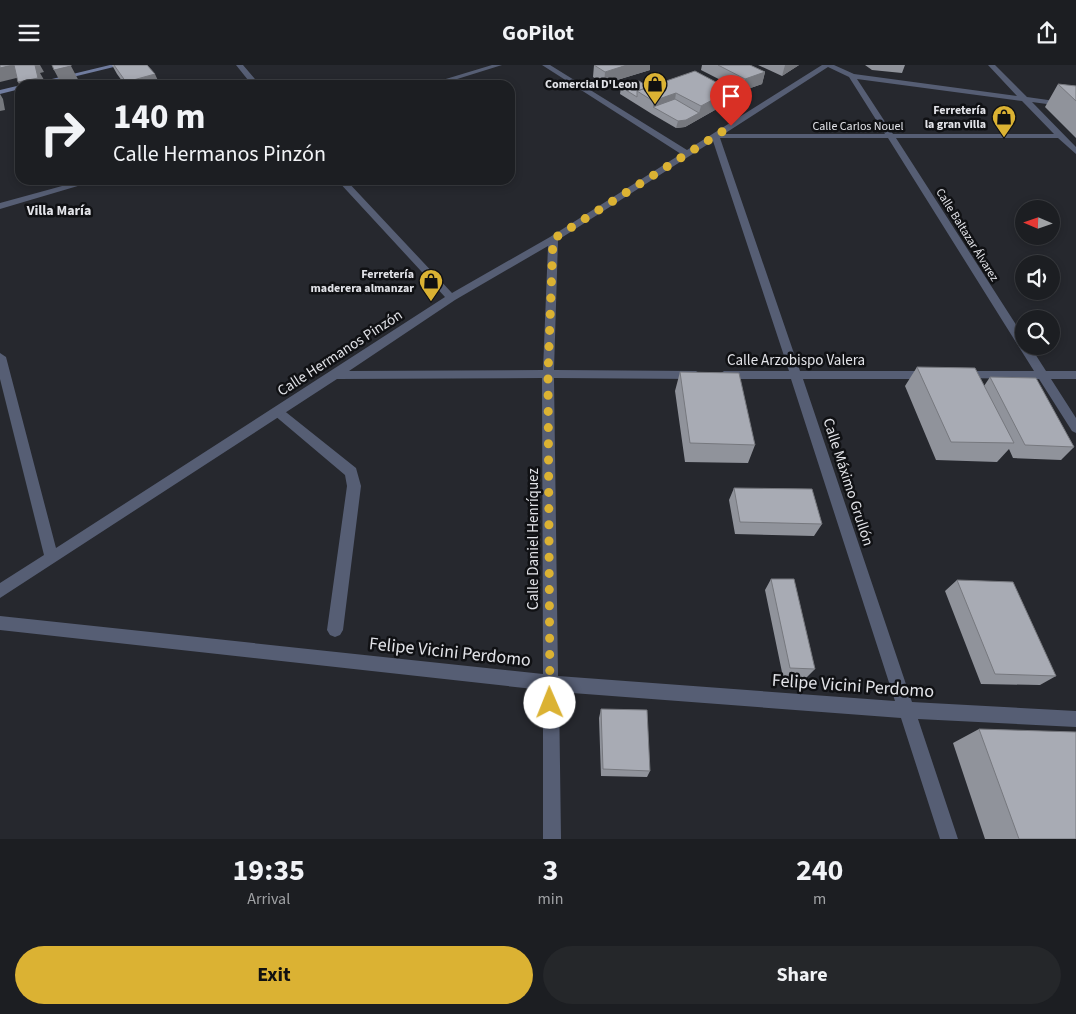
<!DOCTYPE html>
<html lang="en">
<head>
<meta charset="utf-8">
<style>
	body { margin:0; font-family:"Source Sans 3",sans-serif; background:#25272a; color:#f1f3f6; height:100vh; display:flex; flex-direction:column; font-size:19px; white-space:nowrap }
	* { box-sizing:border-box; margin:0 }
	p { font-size:16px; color:#a0a2a5 }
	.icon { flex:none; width:28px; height:28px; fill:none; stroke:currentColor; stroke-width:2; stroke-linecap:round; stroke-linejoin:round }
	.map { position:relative; height:774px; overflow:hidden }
	.details { display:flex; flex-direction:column; background:#1c1e22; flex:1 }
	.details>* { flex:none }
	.guide { position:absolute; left:15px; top:15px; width:500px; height:105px; border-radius:15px; box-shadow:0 2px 8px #0003,0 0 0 1px #3a3c40; background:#1c1e22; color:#f1f3f6; overflow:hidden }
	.needle { width:32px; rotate:272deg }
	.fabs { position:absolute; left:1015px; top:135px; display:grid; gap:10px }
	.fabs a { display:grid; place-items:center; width:45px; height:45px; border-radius:50%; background:#1c1e22; box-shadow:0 2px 8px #0003,0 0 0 1px #3a3c40; font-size:25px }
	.pin { position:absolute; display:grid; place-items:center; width:42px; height:42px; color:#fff; margin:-51px -21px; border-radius:50% 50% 50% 0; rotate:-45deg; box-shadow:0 0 5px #0007 }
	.pin .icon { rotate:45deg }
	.me { position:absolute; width:55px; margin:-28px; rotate:359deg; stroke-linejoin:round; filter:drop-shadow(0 0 4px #0008) }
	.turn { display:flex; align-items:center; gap:18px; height:105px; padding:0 15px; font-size:22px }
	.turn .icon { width:65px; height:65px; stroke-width:2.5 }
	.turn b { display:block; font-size:35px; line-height:42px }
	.eta { display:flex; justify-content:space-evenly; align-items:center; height:85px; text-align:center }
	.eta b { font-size:30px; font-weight:700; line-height:35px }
	.action { display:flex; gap:10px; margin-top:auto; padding:10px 15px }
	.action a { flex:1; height:58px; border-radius:30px; background:#dbb233; color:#111; font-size:20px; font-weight:700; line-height:58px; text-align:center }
	.action a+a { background:#25272a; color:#f1f3f6 }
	header { display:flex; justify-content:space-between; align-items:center; height:65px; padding:0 15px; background:#1c1e22; font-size:22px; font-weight:700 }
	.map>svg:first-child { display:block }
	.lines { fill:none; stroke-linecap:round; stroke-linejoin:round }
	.service { fill:#565e74; fill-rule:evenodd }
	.minor { fill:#565e74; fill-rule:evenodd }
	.secondary { fill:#707c9f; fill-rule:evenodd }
	.wall { fill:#90939b }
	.shaded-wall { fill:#76787e }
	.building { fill:#a8abb4; stroke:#76787e }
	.route { stroke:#dbb233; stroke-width:9; stroke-dasharray:0 16.2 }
	.labels { text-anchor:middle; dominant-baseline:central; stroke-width:5; stroke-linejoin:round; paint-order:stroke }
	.far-poi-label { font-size:12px; font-weight:bold; fill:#e2e3e8; stroke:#101114; text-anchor:end }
	.far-street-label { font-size:12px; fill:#e2e3e8; stroke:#101114 }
	.far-neighbourhood-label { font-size:14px; font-weight:bold; fill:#e2e3e8; stroke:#101114 }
	.street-label { font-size:15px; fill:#e2e3e8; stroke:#101114 }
	.near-street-label { font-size:18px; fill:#e2e3e8; stroke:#101114 }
</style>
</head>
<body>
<header><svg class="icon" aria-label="menu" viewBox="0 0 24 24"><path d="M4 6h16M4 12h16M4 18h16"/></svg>GoPilot<svg class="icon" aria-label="share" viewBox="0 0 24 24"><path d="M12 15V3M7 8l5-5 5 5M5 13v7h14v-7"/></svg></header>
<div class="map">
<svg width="1076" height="774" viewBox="0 0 1076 774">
	<rect width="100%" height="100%" fill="#26282e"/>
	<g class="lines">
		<path class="service" d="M 278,343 L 282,344 L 356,403 L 361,421 L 343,565 L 340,570 L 335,572 L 330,570 L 327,565 L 347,421 L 345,410 L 274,350 L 272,347 L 274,344 Z"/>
		<path class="minor" d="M 236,0 L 243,0 L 260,20 L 252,20 Z
			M 492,0 L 502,0 L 438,20 L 426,20 Z
			M 542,0 L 550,0 L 687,85 L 822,0 L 834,0 L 854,9 L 1017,31 L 988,0 L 995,0 L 1027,32 L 1076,39 L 1076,43 L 1032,37 L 1076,82 L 1076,89 L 1058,73 L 896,73 L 1024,272 L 1024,281 L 1030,281 L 1046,306 L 1076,306 L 1076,314 L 1051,314 L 1076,353 L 1076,368 L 1072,366 L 1039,314 L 957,313 L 955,310 L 957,307 L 961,306 L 1034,306 L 888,73 L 720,73 L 800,306 L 929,306 L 935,310 L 929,314 L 803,314 L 912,637 L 1076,646 L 1076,662 L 918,654 L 958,774 L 940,774 L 901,653 L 559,627 L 561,774 L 543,774 L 543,625 L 0,565 L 0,551 L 543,609 L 542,313 L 337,314 L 0,533 L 0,518 L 44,490 L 0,314 L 0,288 L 6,292 L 56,483 L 445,232 L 337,115 L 346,115 L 452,228 L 550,172 L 681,89 ZM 828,2 L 849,12 L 885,69 L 724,69 ZM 857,14 L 1022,36 L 1054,69 L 893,69 ZM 713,76 L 789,306 L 724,306 L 718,310 L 724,314 L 791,314 L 895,636 L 558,611 L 554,313 L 696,314 L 702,310 L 696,306 L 554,305 L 558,175 ZM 548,181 L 543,305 L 349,306 L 455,235 Z
			M 84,115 L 98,115 L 0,144 L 0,138 Z"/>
		<path class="secondary" d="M 110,0 L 122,0 L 40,20 L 27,20 Z
			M 21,20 L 20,24 L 0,29 L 0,25 Z"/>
	</g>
	<path class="wall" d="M 112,0 L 147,0 L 160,20 L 125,20 L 117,9 Z
		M 594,0 L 650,5 L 604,19 L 593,12 Z
		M 702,0 L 750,0 L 765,7 L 762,19 L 742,26 L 701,5 Z
		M 758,0 L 799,0 L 782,11 Z
		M 865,0 L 905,0 L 902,8 L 872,5 Z
		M 1058,19 L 1076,21 L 1076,73 L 1045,42 Z
		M 621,22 L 649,22 L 729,37 L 685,62 L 676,63 L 652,49 L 620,29 Z
		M 917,302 L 984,321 L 990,312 L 1074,382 L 1061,395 L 1013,393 L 1009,384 L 997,397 L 936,395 L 905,321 Z
		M 680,307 L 755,380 L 748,398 L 685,397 L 675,326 Z
		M 734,423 L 822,459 L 814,471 L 735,469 L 729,435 Z
		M 771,514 L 815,604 L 806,613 L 783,612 L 765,525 Z
		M 957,515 L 1056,611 L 1040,620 L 981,619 L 945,526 Z
		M 601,644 L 650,706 L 647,712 L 601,711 L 599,653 Z
		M 979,664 L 1076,774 L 985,774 L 953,678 Z"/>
	<path class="shaded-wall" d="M 13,0 L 40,0 L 44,7 L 40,8 L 47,20 L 20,20 L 20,21 L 18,17 L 37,8 L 0,17 L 0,3 Z
		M 627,0 L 650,0 L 650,5 L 604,19 L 605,7 Z
		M 785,0 L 799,0 L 782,11 Z
		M 71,1 L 81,20 L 62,20 L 54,5 Z
		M 765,7 L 762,19 L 742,26 L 745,14 Z
		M 155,9 L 160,20 L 128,20 L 126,17 Z
		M 731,25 L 729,37 L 685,62 L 676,63 L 678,56 L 699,48 L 701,41 Z
		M 676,28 L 674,41 L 653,42 L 653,36 Z
		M 0,29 L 3,34 L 5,45 L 0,46 Z"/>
	<path class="building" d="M 0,0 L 13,0 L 0,3 Z
		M 14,0 L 35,0 L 38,13 L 18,17 Z
		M 52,0 L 71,0 L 71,1 L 54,5 Z
		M 114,0 L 147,0 L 155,9 L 126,17 Z
		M 594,0 L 627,0 L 605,7 Z
		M 718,0 L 750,0 L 765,7 L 745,14 Z
		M 695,6 L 731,25 L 701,41 L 676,28 L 653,36 L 637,26 Z
		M 639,16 L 649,22 L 637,26 L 637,32 L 621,22 Z
		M 1058,19 L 1076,21 L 1076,36 Z
		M 675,34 L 699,48 L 686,55 L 678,56 L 653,42 Z
		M 917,302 L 975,303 L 1014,378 L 951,377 Z
		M 680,307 L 739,308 L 755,380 L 690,378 Z
		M 990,312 L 1036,313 L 1074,382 L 1025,380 Z
		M 734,423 L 812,424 L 822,459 L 740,457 Z
		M 771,514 L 794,514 L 815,604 L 790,603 Z
		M 957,515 L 1013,517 L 1056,611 L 995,609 Z
		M 601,644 L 647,645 L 650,706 L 603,704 Z
		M 979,664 L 1076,667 L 1076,774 L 1019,774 Z"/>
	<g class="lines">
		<path class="route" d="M 550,638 L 548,309 L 553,174 L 731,61"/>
	</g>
	<defs>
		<g id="shop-pin" transform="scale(1.25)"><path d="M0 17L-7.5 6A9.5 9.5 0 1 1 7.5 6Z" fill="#dbb233" stroke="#101114"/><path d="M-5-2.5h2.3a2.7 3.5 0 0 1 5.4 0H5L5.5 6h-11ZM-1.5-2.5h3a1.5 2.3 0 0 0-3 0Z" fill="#111"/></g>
	</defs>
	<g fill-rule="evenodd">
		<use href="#shop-pin" x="655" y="19"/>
		<use href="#shop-pin" x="1004" y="52"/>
		<use href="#shop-pin" x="431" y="216"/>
	</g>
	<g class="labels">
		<g class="far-poi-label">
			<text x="638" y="19">Comercial D'Leon</text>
			<text x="986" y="45">Ferretería<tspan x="986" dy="14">la gran villa</tspan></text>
			<text x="414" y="209">Ferretería<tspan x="414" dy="14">maderera almanzar</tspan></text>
		</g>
		<g class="far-street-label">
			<text x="858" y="61">Calle Carlos Nouel</text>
			<text transform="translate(967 170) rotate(58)">Calle Baltazar Álvarez</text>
		</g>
		<g class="far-neighbourhood-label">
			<text x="59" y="146">Villa María</text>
		</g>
		<g class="street-label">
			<text transform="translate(340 288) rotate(-33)">Calle Hermanos Pinzón</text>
			<text x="796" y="295">Calle Arzobispo Valera</text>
			<text transform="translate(848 417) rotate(72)">Calle Máximo Grullón</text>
			<text transform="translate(533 474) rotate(-90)">Calle Daniel Henríquez</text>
		</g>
		<g class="near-street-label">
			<text transform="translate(450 587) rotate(6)">Felipe Vicini Perdomo</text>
			<text transform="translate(853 621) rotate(4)">Felipe Vicini Perdomo</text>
		</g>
	</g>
</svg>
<div class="fabs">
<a><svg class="needle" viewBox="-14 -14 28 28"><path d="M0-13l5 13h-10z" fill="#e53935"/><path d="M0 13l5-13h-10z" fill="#a0a2a5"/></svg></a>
<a><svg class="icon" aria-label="sound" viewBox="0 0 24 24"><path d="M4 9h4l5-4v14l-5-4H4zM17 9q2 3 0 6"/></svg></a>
<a><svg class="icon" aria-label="search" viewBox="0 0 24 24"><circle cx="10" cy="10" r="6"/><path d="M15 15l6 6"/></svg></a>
</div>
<div class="pin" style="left:731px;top:61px;background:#d93025"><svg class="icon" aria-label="arrive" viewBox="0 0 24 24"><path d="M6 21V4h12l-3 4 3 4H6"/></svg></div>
<svg class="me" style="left:550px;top:638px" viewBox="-20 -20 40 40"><circle r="19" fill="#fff"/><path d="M0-13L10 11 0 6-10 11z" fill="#dbb233"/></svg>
<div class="guide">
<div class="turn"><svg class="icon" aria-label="right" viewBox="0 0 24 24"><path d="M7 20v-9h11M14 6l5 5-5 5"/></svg><div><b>140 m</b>Calle Hermanos Pinzón</div></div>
</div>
</div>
<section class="details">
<div class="eta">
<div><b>19:35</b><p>Arrival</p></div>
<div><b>3</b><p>min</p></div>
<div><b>240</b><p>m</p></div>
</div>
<div class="action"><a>Exit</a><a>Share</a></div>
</section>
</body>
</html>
